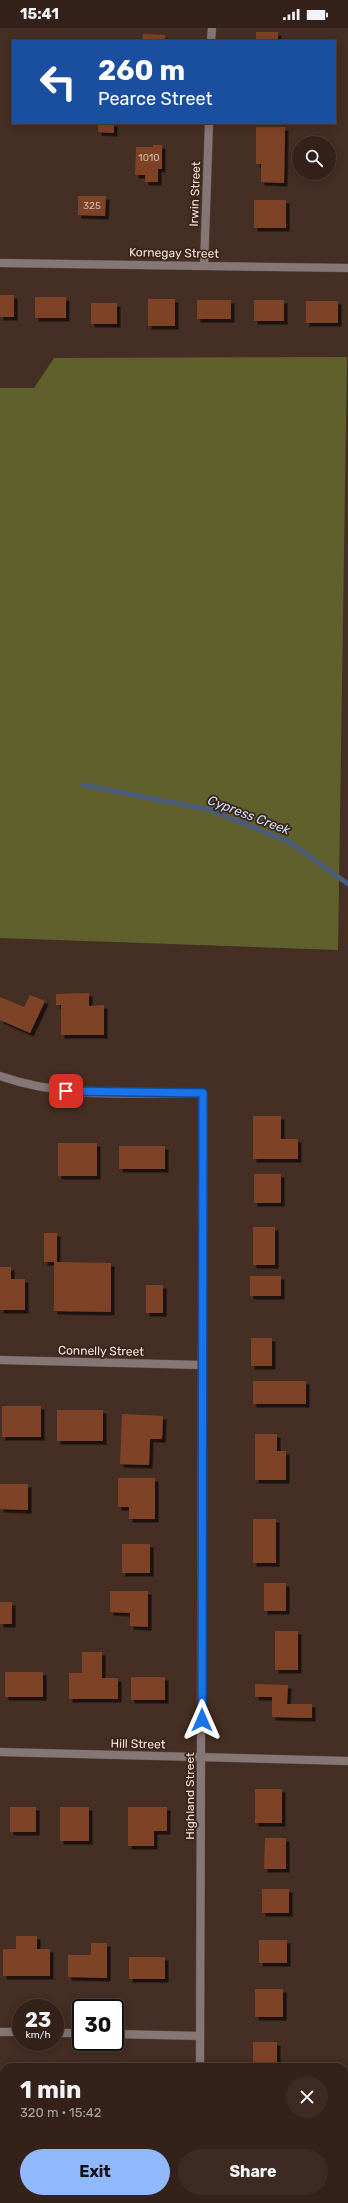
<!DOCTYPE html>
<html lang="en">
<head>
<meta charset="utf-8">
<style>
	body { margin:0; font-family:Rubik,sans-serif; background:#3c2a23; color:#f1f3f6; height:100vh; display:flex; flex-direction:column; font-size:15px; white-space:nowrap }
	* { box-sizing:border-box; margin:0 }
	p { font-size:13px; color:#a9a4a2 }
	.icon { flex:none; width:22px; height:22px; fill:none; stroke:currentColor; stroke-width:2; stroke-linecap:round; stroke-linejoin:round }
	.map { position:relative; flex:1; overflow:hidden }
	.side { position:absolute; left:0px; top:2035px; width:348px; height:140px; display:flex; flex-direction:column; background:#34221a; border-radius:12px 12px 0 0; box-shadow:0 2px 10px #0003,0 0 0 1px #4e3f39 }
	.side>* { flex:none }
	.banner { position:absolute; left:12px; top:12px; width:324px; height:84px; border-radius:0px; box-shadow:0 2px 10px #0003,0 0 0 1px #4e3f39; background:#1a4fa0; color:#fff; overflow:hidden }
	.tools { position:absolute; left:292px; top:108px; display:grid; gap:8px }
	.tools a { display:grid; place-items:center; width:44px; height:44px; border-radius:50%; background:#34221a; box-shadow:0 2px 10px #0003,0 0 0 1px #4e3f39; font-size:20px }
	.speed { position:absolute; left:12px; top:1971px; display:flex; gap:8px; font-size:20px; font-weight:700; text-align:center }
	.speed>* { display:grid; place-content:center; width:52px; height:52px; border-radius:50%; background:#34221a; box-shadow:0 2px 10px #0003,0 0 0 1px #4e3f39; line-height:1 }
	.speed small { font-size:10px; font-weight:400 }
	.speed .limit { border:2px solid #111; border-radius:6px; background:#fff; color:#111 }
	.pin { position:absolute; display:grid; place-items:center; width:34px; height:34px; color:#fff; margin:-17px; border-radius:8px; box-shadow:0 2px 6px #0006 }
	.me { position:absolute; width:44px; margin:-22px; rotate:0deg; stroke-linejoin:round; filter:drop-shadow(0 0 3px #0008) }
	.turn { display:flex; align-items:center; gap:14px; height:84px; padding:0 20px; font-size:18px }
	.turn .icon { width:52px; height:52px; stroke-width:2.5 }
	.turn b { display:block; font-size:28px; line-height:34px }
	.round { display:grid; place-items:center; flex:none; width:42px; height:42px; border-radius:21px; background:#3c2a23 }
	.head { display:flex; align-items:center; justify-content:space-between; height:68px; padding:0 20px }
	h1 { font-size:24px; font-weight:700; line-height:30px }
	.action { display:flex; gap:8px; margin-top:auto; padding:8px 20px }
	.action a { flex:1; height:46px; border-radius:24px; background:#8fb8fd; color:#111; font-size:16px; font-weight:700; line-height:46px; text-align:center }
	.action a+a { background:#3c2a23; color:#f1f3f6 }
	.status { display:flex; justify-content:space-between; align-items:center; height:28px; padding:0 20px; background:#34221a; direction:ltr }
	.status svg { height:11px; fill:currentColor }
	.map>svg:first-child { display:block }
	.green { fill:#5f602c }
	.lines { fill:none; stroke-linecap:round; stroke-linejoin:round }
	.stream { stroke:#4b5c7a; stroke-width:5 }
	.building { fill:#7e4327; filter:url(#shadow) }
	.minor-casing { stroke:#614b41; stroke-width:9 }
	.minor { stroke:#867777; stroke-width:8 }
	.route-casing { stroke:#114b97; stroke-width:10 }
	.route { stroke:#1a73e8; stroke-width:7 }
	.labels { text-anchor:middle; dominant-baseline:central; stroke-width:3.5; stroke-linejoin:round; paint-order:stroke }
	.number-label { font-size:10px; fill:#d7bcb0 }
	.street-label { font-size:12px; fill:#f5e5de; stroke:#3b241a }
	.water-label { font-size:13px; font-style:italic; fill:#cadffe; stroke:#3b241a }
</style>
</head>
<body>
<div class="status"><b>15:41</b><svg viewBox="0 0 49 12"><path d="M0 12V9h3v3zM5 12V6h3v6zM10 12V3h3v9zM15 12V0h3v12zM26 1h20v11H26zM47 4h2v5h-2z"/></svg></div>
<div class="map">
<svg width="348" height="2175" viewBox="0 0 348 2175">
	<defs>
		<filter id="shadow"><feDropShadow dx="3.5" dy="3.5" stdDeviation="0" flood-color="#0009"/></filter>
	</defs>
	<rect width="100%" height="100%" fill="#452e23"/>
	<path class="green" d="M 347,329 L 338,922 L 0,910 L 0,360 L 34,360 L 54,330 Z"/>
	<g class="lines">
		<path class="stream" d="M 83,757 L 211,782 L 291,815 L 348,856"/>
	</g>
	<path class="building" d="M 256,4 L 278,4 L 278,13 L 256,13 Z
		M 143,6 L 165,7 L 165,13 L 142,13 Z
		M 98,95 L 114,95 L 114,105 L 98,104 Z
		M 256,99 L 285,99 L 284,155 L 261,154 L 261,136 L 256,136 Z
		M 153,117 L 162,117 L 162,141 L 158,141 L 158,154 L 145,154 L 145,147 L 135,147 L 136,119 L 153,119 Z
		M 78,168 L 106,168 L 105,188 L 78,187 Z
		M 254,172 L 286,172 L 286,200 L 254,200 Z
		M 0,267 L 14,267 L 14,289 L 0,289 Z
		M 35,269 L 66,269 L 66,290 L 35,290 Z
		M 148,271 L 175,271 L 175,298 L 148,298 Z
		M 197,272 L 231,272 L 231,291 L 197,291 Z
		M 254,272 L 284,272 L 284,293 L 254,293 Z
		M 306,273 L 338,273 L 338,295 L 306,295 Z
		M 91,275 L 117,275 L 117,296 L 91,296 Z
		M 89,965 L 89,978 L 104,977 L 104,1007 L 61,1007 L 61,977 L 56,977 L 56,966 Z
		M 30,967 L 45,973 L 30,1005 L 0,992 L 0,969 L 24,979 Z
		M 253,1088 L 281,1088 L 281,1111 L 298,1111 L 298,1131 L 253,1131 Z
		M 58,1115 L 97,1115 L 97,1148 L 58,1148 Z
		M 119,1118 L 165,1118 L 165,1141 L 119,1141 Z
		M 254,1146 L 281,1146 L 281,1175 L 254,1175 Z
		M 253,1199 L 275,1199 L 275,1237 L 253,1237 Z
		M 44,1205 L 57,1205 L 57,1234 L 111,1235 L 111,1284 L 54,1283 L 54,1234 L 44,1234 Z
		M 0,1239 L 11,1239 L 11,1251 L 25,1251 L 25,1282 L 0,1282 Z
		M 250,1248 L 281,1248 L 281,1268 L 250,1268 Z
		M 146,1257 L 163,1257 L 163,1285 L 146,1285 Z
		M 251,1310 L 272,1310 L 272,1338 L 251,1338 Z
		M 253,1353 L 306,1353 L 306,1376 L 253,1376 Z
		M 2,1378 L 41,1378 L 41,1409 L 2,1409 Z
		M 57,1382 L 103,1382 L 103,1413 L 57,1413 Z
		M 122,1386 L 163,1388 L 162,1411 L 150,1411 L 149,1437 L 120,1436 Z
		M 255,1406 L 277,1406 L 277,1423 L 286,1423 L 286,1452 L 255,1452 Z
		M 118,1450 L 155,1450 L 155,1491 L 129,1491 L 129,1479 L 118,1479 Z
		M 0,1456 L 28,1456 L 28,1482 L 0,1481 Z
		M 253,1491 L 276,1491 L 276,1535 L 253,1535 Z
		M 122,1516 L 150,1516 L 150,1545 L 122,1545 Z
		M 264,1555 L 286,1555 L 286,1583 L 264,1583 Z
		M 110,1563 L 148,1563 L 148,1599 L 130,1598 L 130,1585 L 110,1584 Z
		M 0,1574 L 12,1574 L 12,1596 L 0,1596 Z
		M 275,1603 L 298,1603 L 298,1642 L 275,1642 Z
		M 82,1624 L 102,1624 L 102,1650 L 118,1650 L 118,1671 L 69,1671 L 69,1645 L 82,1645 Z
		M 5,1644 L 43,1644 L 43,1669 L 5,1669 Z
		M 131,1649 L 165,1649 L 165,1672 L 131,1672 Z
		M 255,1656 L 288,1657 L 287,1676 L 312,1676 L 312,1690 L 272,1689 L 272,1669 L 255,1669 Z
		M 255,1761 L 282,1761 L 282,1795 L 255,1795 Z
		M 10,1779 L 36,1779 L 36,1804 L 10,1804 Z
		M 60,1779 L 89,1779 L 89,1813 L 60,1813 Z
		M 128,1779 L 167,1779 L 167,1803 L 154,1803 L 154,1818 L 128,1818 Z
		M 265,1810 L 286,1810 L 286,1841 L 264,1841 Z
		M 262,1861 L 289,1861 L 289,1885 L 262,1885 Z
		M 16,1908 L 37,1908 L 37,1921 L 50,1921 L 50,1948 L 3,1948 L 3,1921 L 16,1921 Z
		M 259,1912 L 287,1912 L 287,1935 L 259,1935 Z
		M 91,1915 L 107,1915 L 107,1950 L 68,1949 L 68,1927 L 91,1927 Z
		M 129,1929 L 165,1929 L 165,1951 L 129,1951 Z
		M 255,1961 L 283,1961 L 283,1989 L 255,1989 Z
		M 253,2014 L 277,2014 L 277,2039 L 253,2039 Z
		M 0,2055 L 4,2055 L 4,2084 L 0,2084 Z
		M 253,2171 L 275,2171 L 275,2175 L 253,2175 Z"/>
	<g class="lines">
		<g class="minor-casing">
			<path id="minor" d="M 211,13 L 212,0
				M 0,235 L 348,240
				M 204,238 L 209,95
				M 0,1048 C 65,1071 135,1065 203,1065 L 200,2039
				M 0,1332 L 202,1337
				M 0,1724 L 348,1733
				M 0,2004 L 21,2004
				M 55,2005 L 81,2005
				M 115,2006 L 200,2008
				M 201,2171 L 201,2175"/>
		</g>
		<use href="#minor" class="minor"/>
	</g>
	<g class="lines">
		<g class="route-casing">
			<path id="route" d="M 66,1063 L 203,1065 L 202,1692"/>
		</g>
		<use href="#route" class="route"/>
	</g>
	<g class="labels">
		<g class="number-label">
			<text x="149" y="130">1010</text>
			<text x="92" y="178">325</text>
		</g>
		<g class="street-label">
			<text transform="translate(195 166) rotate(-88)">Irwin Street</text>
			<text transform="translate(174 225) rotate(1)">Kornegay Street</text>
			<text transform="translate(101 1323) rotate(1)">Connelly Street</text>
			<text transform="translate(138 1716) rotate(1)">Hill Street</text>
			<text transform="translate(190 1768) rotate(-90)">Highland Street</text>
		</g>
		<g class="water-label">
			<text transform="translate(249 787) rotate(21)">Cypress Creek</text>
		</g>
	</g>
</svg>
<div class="tools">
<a><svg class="icon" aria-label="search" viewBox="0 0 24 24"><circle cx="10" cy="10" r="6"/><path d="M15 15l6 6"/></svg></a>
</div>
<div class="speed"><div>23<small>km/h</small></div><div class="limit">30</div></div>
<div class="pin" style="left:66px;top:1063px;background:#d93025"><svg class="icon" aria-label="arrive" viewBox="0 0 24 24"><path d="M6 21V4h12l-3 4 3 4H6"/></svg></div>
<svg class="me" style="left:202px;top:1692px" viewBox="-20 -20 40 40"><path d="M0-17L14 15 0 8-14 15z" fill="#1a73e8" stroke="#fff" stroke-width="4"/></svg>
<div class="banner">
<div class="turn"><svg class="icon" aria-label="left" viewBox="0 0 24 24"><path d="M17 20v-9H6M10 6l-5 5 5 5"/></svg><div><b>260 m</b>Pearce Street</div></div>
</div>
<section class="side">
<div class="head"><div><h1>1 min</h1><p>320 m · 15:42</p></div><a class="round"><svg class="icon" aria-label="close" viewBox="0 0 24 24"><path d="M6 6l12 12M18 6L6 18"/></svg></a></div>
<div class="action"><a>Exit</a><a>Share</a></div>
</section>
</div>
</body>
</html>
